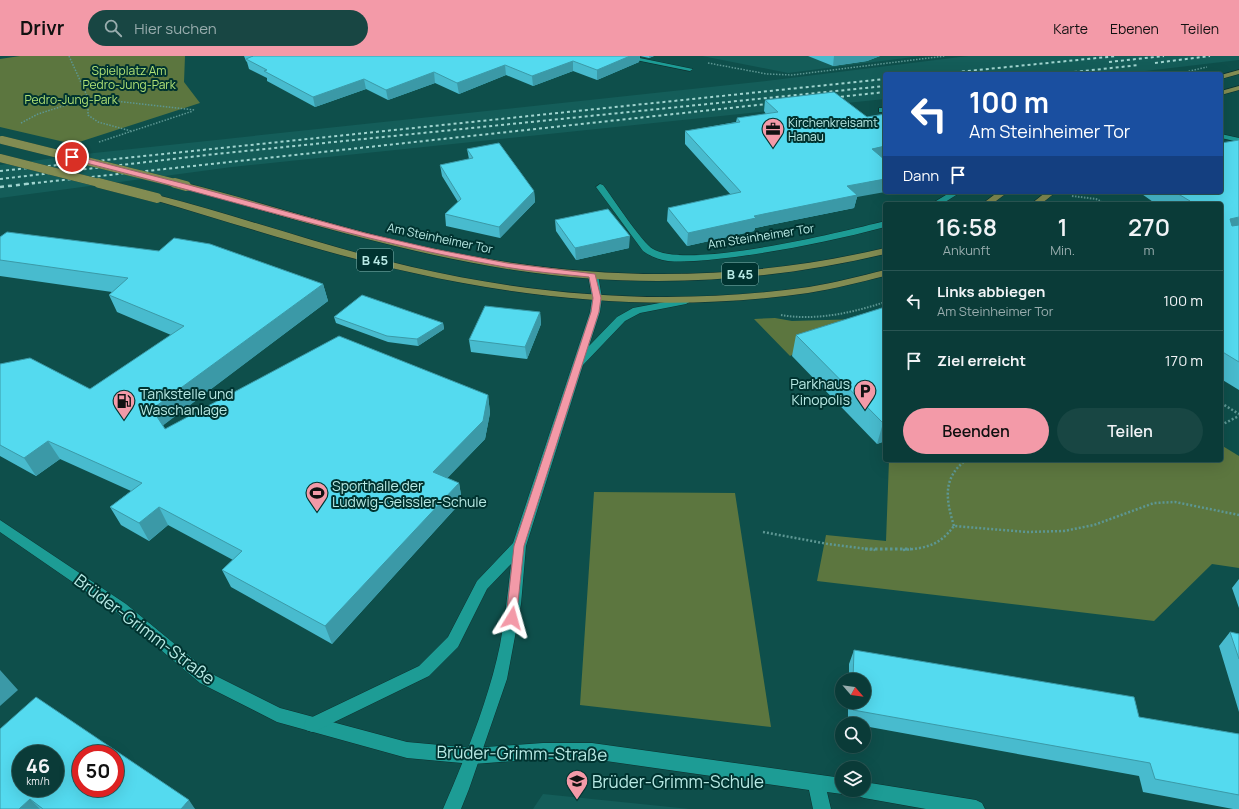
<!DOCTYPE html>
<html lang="de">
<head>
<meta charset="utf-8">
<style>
	body { margin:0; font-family:Manrope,sans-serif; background:#184643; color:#f1f3f6; height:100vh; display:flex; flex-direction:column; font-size:15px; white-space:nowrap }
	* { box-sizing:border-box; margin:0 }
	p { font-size:13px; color:#99adae }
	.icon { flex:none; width:22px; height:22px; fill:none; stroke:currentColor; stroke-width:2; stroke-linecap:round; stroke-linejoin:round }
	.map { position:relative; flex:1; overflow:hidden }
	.details { position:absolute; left:883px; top:146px; width:340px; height:260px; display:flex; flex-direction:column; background:#0a3b38; border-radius:4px; box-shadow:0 4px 16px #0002,0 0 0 1px #2a5553 }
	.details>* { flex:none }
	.banner { position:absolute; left:883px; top:16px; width:340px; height:122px; border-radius:4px; box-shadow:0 4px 16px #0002,0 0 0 1px #2a5553; background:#1a4fa0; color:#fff; overflow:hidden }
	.needle { width:26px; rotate:118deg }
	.tools { position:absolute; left:835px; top:617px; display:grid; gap:8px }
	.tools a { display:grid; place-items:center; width:36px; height:36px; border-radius:50%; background:#0a3b38; box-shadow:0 4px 16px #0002,0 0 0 1px #2a5553; font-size:20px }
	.speed { position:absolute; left:12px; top:689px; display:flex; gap:8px; font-size:20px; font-weight:700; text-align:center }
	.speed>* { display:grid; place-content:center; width:52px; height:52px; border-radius:50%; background:#0a3b38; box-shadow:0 4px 16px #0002,0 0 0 1px #2a5553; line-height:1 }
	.speed small { font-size:10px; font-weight:400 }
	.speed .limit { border:6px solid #d22; background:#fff; color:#111 }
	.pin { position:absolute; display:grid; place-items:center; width:34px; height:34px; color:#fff; margin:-17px; border:2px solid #fff; border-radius:50%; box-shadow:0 1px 4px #0007 }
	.me { position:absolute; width:44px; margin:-22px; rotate:8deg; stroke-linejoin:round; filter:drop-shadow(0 0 3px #0008) }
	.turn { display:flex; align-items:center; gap:14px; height:84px; padding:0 20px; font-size:18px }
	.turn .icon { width:52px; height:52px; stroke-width:2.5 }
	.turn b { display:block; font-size:28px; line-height:34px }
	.then { display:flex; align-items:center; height:38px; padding:0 20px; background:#0003; gap:8px; font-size:15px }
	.eta { display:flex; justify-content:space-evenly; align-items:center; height:68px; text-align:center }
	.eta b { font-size:24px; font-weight:600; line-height:28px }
	.button { display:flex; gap:8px; margin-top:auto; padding:8px 20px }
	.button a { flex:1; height:46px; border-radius:24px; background:#f39aa8; color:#111; font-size:16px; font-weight:600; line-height:46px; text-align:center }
	.button a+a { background:#184643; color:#f1f3f6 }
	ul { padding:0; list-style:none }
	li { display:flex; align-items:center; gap:12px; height:60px; padding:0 20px; border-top:1px solid #2a5553 }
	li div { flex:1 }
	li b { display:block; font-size:15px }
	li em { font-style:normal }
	header { display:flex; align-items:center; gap:24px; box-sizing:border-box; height:56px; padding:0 20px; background:#f39aa8; color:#111 }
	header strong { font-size:19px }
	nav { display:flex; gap:22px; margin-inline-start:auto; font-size:14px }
	.search { width:280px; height:36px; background:#184643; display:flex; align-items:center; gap:10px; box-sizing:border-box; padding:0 14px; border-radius:22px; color:#99adae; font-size:15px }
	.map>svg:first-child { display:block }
	.built { fill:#145d59 }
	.green { fill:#5c763f }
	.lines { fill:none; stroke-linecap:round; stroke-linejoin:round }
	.service-casing { stroke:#0d312f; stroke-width:1 }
	.minor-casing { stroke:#0d312f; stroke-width:1 }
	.secondary-casing { stroke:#0d312f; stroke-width:1 }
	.primary-casing { stroke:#0d312f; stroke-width:1 }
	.path-far3 { stroke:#5d9793; stroke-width:1.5; stroke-dasharray:1.5 1.5; stroke-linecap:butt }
	.path-far2 { stroke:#5d9793; stroke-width:2; stroke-dasharray:1.5 1.5; stroke-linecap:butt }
	.path-far1 { stroke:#5d9793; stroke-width:2.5; stroke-dasharray:2 2; stroke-linecap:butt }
	.path { stroke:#5d9793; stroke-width:3; stroke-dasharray:2.5 2.5; stroke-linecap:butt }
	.service { fill:#1d9c95; fill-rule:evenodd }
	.minor { fill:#1d9c95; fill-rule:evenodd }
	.secondary { fill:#1d9c95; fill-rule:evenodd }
	.primary { fill:#828c52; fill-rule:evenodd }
	.rail-far1 { stroke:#a0d4cf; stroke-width:2; stroke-dasharray:3 3; stroke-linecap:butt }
	.rail { stroke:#a0d4cf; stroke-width:2.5; stroke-dasharray:4 4; stroke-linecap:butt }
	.primary-bridge-far1-casing { stroke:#0d312f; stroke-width:8; stroke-linecap:butt }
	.primary-bridge-casing { stroke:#0d312f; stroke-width:10; stroke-linecap:butt }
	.primary-bridge-far1 { stroke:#828c52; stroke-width:8 }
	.primary-bridge { stroke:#828c52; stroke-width:10 }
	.wall { fill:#48bbce }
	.shaded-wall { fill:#3b99a7 }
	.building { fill:#54daef; stroke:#3b99a7; fill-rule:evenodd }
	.route { fill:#f39aa8; stroke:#9e646d }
	.labels { text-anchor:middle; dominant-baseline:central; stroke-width:4; stroke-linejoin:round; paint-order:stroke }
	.far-park-label { font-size:12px; fill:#afe175; stroke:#003330 }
	.far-poi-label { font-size:12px; fill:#b8eae5; stroke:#003330; text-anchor:start }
	.far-street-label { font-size:12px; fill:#b8eae5; stroke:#003330 }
	.shield { fill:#003330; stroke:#81b3af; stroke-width:1 }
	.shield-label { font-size:13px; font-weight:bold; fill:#b8eae5 }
	.poi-label { font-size:14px; fill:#b8eae5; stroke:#003330; text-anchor:start }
	.near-street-label { font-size:17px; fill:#b8eae5; stroke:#003330 }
	.near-poi-label { font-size:17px; fill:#b8eae5; stroke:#003330; text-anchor:start }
</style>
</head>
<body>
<header>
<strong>Drivr</strong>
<div class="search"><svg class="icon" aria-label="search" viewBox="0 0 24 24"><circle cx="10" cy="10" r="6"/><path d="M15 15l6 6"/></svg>Hier suchen</div>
<nav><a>Karte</a><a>Ebenen</a><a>Teilen</a></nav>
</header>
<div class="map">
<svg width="1239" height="753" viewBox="0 0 1239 753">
	<rect width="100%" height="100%" fill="#0e4f4b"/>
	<path class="built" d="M 702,0 L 921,0 L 788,17 Z
		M 968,0 L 1239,0 L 1239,4 L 1120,18 L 885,18 L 885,43 L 232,111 L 0,142 L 0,109 L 94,97 L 757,26 Z
		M 543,738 L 690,753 L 533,753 Z"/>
	<path class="green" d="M 20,0 L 185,0 L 184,26 L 200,47 L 73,88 L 0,71 L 0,3 Z
		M 775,262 L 792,265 L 859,263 L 790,300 L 754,263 Z
		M 1221,389 L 1239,400 L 1239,512 L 1212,508 L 1154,565 L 817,525 L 826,479 L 886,485 L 889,404 L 1221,404 Z
		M 594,436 L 735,437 L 771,671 L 580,649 Z"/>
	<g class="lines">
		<g class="service-casing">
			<path id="service" d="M 879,52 L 885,52 L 885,56 L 879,56 Z"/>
		</g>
		<g class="minor-casing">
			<path id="minor" d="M 616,0 L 630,0 L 693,13 L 690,15 Z
				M 1221,78 L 1239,82 L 1239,86 L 1221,82 Z
				M 600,128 L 603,129 C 613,142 642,187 653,193 C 687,214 842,176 885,165 L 885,171 C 836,184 786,194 735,201 C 713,203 690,207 668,205 C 659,204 650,200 643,195 L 596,131 Z
				M 951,136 L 961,136 L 942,148 L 931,148 Z
				M 0,464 L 126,548 L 210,617 L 280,652 L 407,686 L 473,692 L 543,687 L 592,687 L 842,722 L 842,734 L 849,734 L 842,738 L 827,736 L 831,753 L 813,753 L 809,734 L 592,703 L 543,703 L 473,708 L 407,702 L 277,666 L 200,627 L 116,556 L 0,476 Z
				M 864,726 L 976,744 L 982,747 L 985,753 L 926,753 L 864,742 L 858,740 L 855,734 L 864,734 Z"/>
		</g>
		<g class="secondary-casing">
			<path id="secondary" d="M 593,216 L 598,219 L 602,242 L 600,256 L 589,290 L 617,261 L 633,252 L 686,242 L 691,245 L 686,248 L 640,257 L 625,265 L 583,309 L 526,490 L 521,548 L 507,623 L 469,733 L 461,753 L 443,753 C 465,702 489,643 500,589 C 505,562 508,535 511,508 L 487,533 L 458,591 L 429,620 L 318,674 L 312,676 L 306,674 L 304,669 L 306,664 L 419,610 L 448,581 L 477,525 L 513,487 L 590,256 L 592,242 L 588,219 Z"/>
		</g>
		<g class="primary-casing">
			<path id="primary" d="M 1239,14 L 1239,18 L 1221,23 L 1221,19 Z
				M 1239,30 L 1239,34 L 1221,39 L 1221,35 Z
				M 186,127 C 265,147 342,173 421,190 C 580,225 726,229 885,192 L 885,198 C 763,227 638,233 514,214 C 402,197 292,162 183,132 L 182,130 Z
				M 998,136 L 1008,136 L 992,148 L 982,148 Z
				M 1046,136 L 1056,136 L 1041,148 L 1031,148 Z
				M 157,139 C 243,161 326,191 412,211 C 542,241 676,250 809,231 C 834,227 860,220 885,214 L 885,220 C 860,226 834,233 808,237 C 676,256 543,246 414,217 C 326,198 240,169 154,144 L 153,142 Z"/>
		</g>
		<path class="path-far3" d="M 69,0 L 88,42 L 88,59 L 98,66 L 131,75
			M 708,7 L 767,18 L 792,19 L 945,0
			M 1177,18 L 1207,11
			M 21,67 L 38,58 L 88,42 L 195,54
			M 99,86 L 193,55"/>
		<path class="path-far2" d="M 1072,140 L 1096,143 L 1106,148
			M 781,259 C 815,265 852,257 885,246"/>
		<path class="path-far1" d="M 1221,347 L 1239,358
			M 1221,369 L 1239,360
			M 954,470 C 946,444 942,422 966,404
			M 763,476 L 828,488 L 875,494
			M 903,494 C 926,492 939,490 954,470 L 1027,476 L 1064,475 L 1094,469 L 1154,447 L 1175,446 L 1239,459"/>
		<path class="path" d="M 865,493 L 911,493"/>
		<use href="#service" class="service"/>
		<use href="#minor" class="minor"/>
		<use href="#secondary" class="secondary"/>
		<use href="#primary" class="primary"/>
		<path class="rail-far1" d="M 1109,6 L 1164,0
			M 1155,7 L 1210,0
			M 938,18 L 1117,0
			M 1056,18 L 1139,9
			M 829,42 L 885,36
			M 0,115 L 885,23
			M 0,123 L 216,98 L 885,30
			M 26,128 L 776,47"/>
		<path class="rail" d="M 0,131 L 35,127"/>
		<g class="primary-bridge-far1-casing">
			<path id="primary-bridge-far1" d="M 2,84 L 179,128
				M 0,102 L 103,128"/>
		</g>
		<g class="primary-bridge-casing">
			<path id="primary-bridge" d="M 99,127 L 157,142
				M 175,127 L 186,130"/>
		</g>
		<use href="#primary-bridge-far1" class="primary-bridge-far1"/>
		<use href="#primary-bridge" class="primary-bridge"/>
	</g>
	<path class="wall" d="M 244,0 L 654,0 L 649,2 L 640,0 L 639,6 L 597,24 L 573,15 L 533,30 L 506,19 L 459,38 L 435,27 L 388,44 L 366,33 L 315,51 L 267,25 L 267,22 L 249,13 L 247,6 L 246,5 Z
		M 808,0 L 880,0 L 867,5 L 833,10 Z
		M 765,44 L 883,103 L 857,141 L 854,152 L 755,172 L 754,175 L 687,190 L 667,165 L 668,152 L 731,139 L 685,88 L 685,75 L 736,66 L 737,62 L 766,58 L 764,55 Z
		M 1239,84 L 1239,334 L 1221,323 L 1221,148 L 1156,148 L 1139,136 L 1221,136 Z
		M 467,93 L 534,135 L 535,146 L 500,182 L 446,170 L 445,158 L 458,146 L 442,120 L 440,109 L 469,103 Z
		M 555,164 L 629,192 L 576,204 L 556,175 Z
		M 0,181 L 323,228 L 328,245 L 163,369 L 165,373 L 488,339 L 490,357 L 485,383 L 447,422 L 459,427 L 462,445 L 332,588 L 231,531 L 222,514 L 233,504 L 168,469 L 149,485 L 121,469 L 110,451 L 131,435 L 60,403 L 36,420 L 0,400 L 0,308 L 90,333 L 171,279 L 117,256 L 109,239 L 112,236 L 0,220 Z
		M 885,251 L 885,385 L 877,388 L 792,300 L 796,279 Z
		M 540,256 L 541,268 L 527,303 L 471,296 L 469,284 Z
		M 334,261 L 443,267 L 444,273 L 418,290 L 388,286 L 336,267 Z
		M 1239,523 L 1239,552 L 1232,532 Z
		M 1230,576 L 1239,578 L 1239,656 L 1219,590 Z
		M 854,594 L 1139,661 L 1239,678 L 1239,753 L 1233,753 L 1143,736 L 1139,720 L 864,670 L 864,668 L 848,667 L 848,646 L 864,646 L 864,624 L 849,624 L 849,608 Z
		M 0,673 L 195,753 L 0,753 Z"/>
	<path class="shaded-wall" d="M 630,0 L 640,0 L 639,6 L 597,24 L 597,14 Z
		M 649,0 L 654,0 L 649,2 Z
		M 834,0 L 880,0 L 867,5 L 833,10 Z
		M 573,5 L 573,15 L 533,30 L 532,20 Z
		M 505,9 L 506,19 L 459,38 L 457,27 Z
		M 434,16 L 435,27 L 388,44 L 386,34 Z
		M 364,23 L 366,33 L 315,51 L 313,41 Z
		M 885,90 L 885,102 L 869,105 L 872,93 Z
		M 885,123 L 885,136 L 857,141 L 854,152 L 755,172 L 754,175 L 687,190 L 688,177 L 754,160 L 847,130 Z
		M 534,135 L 535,146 L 500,182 L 499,171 Z
		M 1239,161 L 1239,177 L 1221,182 L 1230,163 Z
		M 630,180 L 629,192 L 576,204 L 575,192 Z
		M 323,228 L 328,245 L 161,371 L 152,353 Z
		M 540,256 L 541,268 L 527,303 L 525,291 Z
		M 443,267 L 444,273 L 418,290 L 417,283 Z
		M 488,339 L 490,357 L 485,383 L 436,434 L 433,416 Z
		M 885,366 L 885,385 L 877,388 L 883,367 Z
		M 48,385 L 60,403 L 36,420 L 24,402 Z
		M 459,427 L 462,445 L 332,588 L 325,570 Z
		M 159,451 L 168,469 L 149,485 L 139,467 Z
		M 0,614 L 18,634 L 0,650 Z
		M 30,743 L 40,753 L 19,753 Z
		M 189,744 L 195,753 L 181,753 Z"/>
	<path class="building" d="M 252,0 L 630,0 L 597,14 L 573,5 L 532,20 L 505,9 L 457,27 L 434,16 L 386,34 L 364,23 L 313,41 L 264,15 L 267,14 L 246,3 L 253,0 Z
		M 834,36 L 867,61 L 885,58 L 885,90 L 872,93 L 885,104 L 885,123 L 847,130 L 857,139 L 754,160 L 756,162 L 688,177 L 668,152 L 741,136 L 685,75 L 740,66 L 737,62 L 778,56 L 765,44 Z
		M 1239,84 L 1239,161 L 1230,163 L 1232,170 L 1239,169 L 1239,306 L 1221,295 L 1221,148 L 1183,148 L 1190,145 L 1175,136 L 1221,136 L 1221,87 Z
		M 499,87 L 534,135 L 499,171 L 445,158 L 461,143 L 440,109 L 473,102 L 467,93 Z
		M 608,153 L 630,180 L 575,192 L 555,164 Z
		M 7,176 L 159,195 L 174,182 L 210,188 L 323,228 L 152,353 L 165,373 L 339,280 L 488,339 L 483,365 L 433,416 L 459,427 L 325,570 L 222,514 L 242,495 L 159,451 L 139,467 L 110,451 L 142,427 L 48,385 L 24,402 L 0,389 L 0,308 L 30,302 L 90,333 L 184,270 L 109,239 L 128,222 L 0,204 L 0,181 Z
		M 362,239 L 443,267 L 417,283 L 387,280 L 334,261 Z
		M 485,250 L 540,256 L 525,291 L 469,284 Z
		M 885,251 L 885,366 L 883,367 L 796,279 Z
		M 1230,576 L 1239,578 L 1239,603 Z
		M 854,594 L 1134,641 L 1139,661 L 1239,678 L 1239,739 L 1155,723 L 1150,707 L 853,654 L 853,646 L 864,646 L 864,624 L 853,624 Z
		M 36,641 L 189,744 L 181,753 L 43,753 L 30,743 L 19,753 L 0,753 L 0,673 ZM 21,698 L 55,698 L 55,732 L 21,732 ZM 81,698 L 115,698 L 115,732 L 81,732 Z"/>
	<path class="route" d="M 72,99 L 189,129 L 365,177 L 434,193 L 507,207 L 595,218 L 601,242 L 599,256 L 524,490 L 516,565 L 508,565 L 506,562 L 514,490 L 591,256 L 593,242 L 589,221 C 561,218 533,216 505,211 C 358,185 215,139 70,103 L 69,101 Z"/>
	<defs>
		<g id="office-pin" transform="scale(1.15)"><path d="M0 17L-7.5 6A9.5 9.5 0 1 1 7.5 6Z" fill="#f39aa8" stroke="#003330"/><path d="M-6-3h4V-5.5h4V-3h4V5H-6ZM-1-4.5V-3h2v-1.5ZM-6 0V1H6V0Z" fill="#111"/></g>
		<g id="parking-pin" transform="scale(1.15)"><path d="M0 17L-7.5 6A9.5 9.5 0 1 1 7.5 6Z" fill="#f39aa8" stroke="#003330"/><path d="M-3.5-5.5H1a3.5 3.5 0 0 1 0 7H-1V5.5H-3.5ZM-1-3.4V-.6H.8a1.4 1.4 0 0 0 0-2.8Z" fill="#111"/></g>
		<g id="fuel-pin" transform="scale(1.15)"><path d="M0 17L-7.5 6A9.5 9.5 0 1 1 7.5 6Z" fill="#f39aa8" stroke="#003330"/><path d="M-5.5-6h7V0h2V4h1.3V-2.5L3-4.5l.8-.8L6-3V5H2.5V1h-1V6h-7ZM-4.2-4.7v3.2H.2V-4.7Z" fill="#111"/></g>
		<g id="stadium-pin" transform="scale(1.15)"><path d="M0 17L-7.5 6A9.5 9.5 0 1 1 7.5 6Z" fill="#f39aa8" stroke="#003330"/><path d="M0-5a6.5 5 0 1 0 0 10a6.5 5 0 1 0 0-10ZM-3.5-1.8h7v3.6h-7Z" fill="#111"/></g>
		<g id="school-pin" transform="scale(1.15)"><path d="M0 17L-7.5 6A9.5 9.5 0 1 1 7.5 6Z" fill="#f39aa8" stroke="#003330"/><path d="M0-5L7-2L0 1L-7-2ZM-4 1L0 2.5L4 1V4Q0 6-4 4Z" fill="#111"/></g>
	</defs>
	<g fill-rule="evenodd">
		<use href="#office-pin" x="773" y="73"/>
		<use href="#parking-pin" x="865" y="335"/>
		<use href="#fuel-pin" x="124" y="345"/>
		<use href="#stadium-pin" x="317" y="437"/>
		<use href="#school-pin" x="577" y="725"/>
	</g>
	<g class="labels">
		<g class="far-park-label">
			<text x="129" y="14">Spielplatz Am<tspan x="129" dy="14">Pedro-Jung-Park</tspan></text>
			<text x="71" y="43">Pedro-Jung-Park</text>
		</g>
		<g class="far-poi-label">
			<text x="788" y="66">Kirchenkreisamt<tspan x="788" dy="14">Hanau</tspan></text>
		</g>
		<g class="far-street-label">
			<text transform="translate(761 180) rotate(-9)">Am Steinheimer Tor</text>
			<text transform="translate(440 182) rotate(12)">Am Steinheimer Tor</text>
		</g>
		<g class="shield">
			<rect x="357" y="193" width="36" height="22" rx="3"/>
			<rect x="722" y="207" width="36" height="22" rx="3"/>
		</g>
		<g class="shield-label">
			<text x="375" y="204">B 45</text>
			<text x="740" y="218">B 45</text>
		</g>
		<g class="poi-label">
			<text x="850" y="327" text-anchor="end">Parkhaus<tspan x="850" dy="16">Kinopolis</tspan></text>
			<text x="140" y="337">Tankstelle und<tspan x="140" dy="16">Waschanlage</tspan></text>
			<text x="332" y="429">Sporthalle der<tspan x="332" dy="16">Ludwig-Geissler-Schule</tspan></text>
		</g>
		<g class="near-street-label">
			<text transform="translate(145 573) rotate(37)">Brüder-Grimm-Straße</text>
			<text transform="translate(522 697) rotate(1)">Brüder-Grimm-Straße</text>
		</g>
		<g class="near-poi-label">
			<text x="592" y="725">Brüder-Grimm-Schule</text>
		</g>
	</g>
</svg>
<div class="tools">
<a><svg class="needle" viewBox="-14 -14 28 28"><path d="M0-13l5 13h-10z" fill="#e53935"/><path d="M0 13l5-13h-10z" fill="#99adae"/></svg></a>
<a><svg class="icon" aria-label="search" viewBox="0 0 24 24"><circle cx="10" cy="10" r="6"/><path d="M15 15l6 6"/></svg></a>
<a><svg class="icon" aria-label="layers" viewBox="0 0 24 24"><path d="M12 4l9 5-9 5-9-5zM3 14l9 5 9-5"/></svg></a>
</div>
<div class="speed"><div>46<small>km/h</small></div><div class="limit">50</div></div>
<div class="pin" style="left:72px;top:101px;background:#d93025"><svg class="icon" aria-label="arrive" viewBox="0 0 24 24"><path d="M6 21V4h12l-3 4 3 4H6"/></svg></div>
<svg class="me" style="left:512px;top:562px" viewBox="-20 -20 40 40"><path d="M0-17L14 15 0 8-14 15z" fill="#f39aa8" stroke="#fff" stroke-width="4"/></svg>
<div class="banner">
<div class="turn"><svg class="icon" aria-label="left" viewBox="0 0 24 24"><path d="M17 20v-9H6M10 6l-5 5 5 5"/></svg><div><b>100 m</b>Am Steinheimer Tor</div></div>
<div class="then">Dann<svg class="icon" aria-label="arrive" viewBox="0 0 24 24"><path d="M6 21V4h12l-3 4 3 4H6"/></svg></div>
</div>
<section class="details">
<div class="eta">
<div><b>16:58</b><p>Ankunft</p></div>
<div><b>1</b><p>Min.</p></div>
<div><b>270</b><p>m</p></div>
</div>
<ul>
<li><svg class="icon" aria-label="left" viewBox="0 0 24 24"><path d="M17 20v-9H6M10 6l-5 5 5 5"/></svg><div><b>Links abbiegen</b><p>Am Steinheimer Tor</p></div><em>100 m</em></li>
<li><svg class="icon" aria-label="arrive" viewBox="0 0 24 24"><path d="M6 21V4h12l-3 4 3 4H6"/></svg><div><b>Ziel erreicht</b></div><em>170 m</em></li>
</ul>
<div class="button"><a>Beenden</a><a>Teilen</a></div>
</section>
</div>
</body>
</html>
